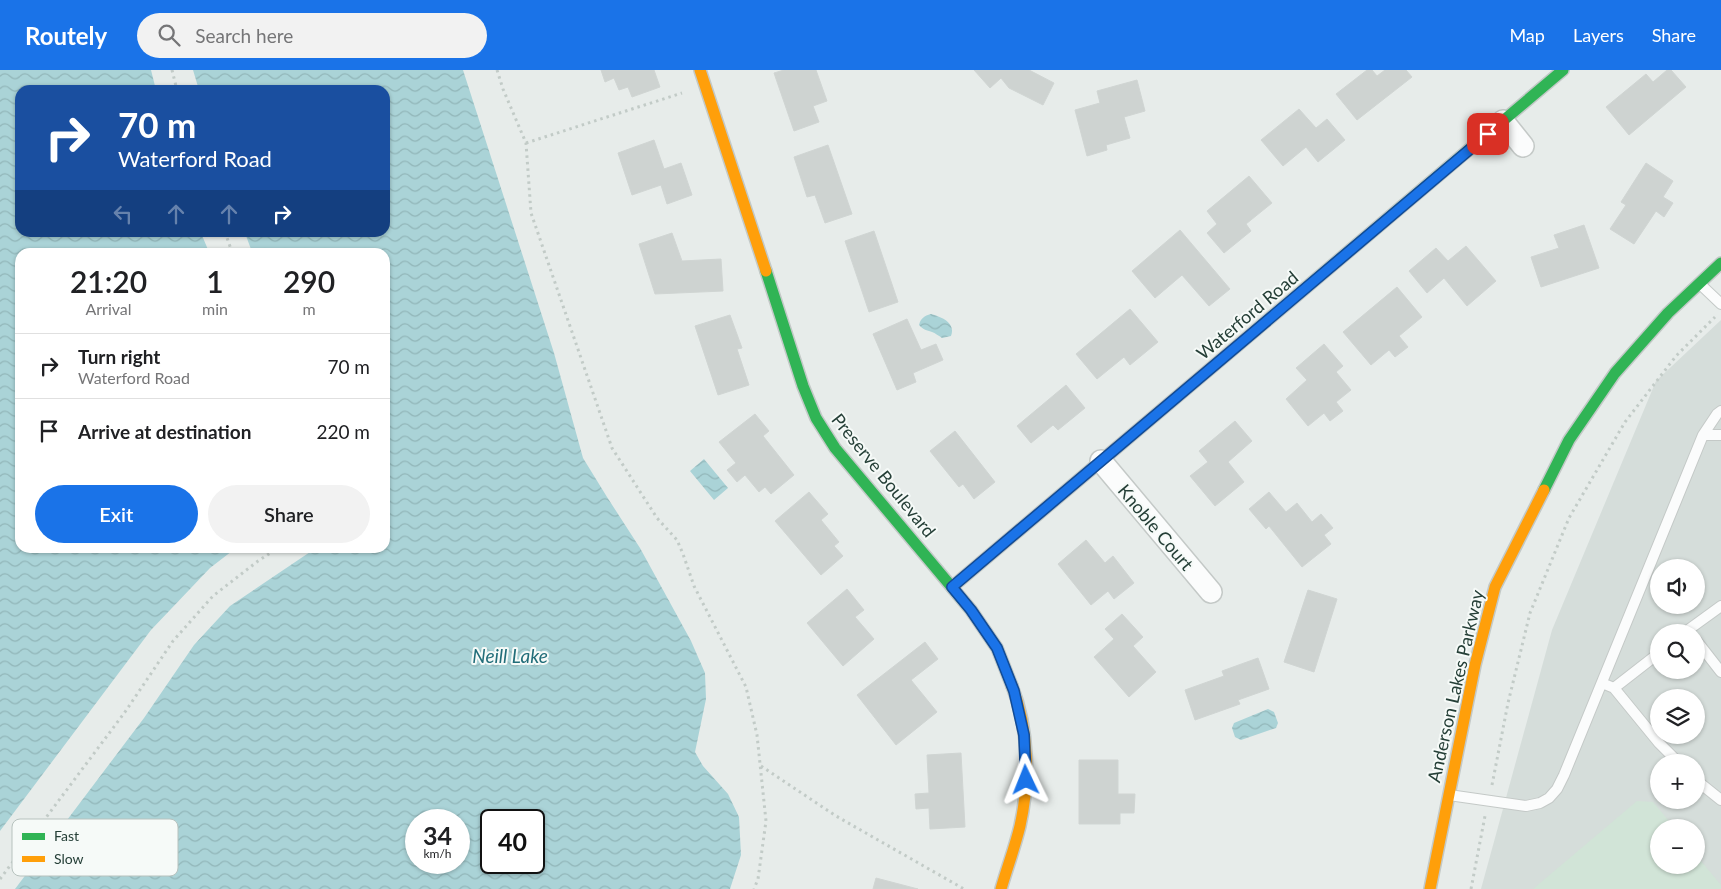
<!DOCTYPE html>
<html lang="en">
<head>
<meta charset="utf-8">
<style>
	body { margin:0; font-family:Lato,sans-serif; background:#f2f2f2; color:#202124; height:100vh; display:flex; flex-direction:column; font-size:19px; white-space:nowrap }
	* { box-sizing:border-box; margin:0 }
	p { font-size:16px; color:#757577 }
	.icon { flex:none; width:28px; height:28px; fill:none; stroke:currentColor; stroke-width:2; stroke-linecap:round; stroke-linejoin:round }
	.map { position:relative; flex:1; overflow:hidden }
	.side { position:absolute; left:15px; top:178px; width:375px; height:305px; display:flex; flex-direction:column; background:#fff; border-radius:15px; box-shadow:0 1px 4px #0004 }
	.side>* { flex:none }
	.top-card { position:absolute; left:15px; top:15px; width:375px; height:152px; border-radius:15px; box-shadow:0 1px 4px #0004; background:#1a4fa0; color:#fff; overflow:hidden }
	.controls { position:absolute; left:1650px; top:489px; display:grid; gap:10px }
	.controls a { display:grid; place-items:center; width:55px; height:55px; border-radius:50%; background:#fff; box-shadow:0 1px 4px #0004; font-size:25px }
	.speed { position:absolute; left:405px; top:739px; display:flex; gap:10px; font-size:25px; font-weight:700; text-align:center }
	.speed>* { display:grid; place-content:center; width:65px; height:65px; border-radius:50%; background:#fff; box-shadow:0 1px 4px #0004; line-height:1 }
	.speed small { font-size:12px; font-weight:400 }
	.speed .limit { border:2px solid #111; border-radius:8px; background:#fff; color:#111 }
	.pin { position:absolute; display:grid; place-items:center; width:42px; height:42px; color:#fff; margin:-21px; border-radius:10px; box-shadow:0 2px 8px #0006 }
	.me { position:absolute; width:55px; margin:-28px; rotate:358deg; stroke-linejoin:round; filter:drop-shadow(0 0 4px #0008) }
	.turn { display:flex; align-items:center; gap:18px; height:105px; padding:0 20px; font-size:22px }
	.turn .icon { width:65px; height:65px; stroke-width:2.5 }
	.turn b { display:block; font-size:35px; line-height:42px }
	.lanes { display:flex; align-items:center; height:48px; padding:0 20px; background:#0003; justify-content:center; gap:25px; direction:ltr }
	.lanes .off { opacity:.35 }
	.eta { display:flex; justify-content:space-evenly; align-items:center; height:85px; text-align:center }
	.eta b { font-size:30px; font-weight:600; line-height:35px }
	.button { display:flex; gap:10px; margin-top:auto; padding:10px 20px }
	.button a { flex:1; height:58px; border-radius:30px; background:#1a73e8; color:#fff; font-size:20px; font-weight:600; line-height:58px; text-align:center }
	.button a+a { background:#f2f2f2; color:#202124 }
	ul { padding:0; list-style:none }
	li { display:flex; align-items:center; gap:15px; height:65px; padding:0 20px; border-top:1px solid #e0e0e0 }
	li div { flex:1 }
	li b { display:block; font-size:19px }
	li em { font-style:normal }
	header { display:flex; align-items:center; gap:30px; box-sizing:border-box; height:70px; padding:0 25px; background:#1a73e8; color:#fff }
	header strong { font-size:24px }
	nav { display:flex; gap:28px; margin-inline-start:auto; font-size:18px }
	.search { width:350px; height:45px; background:#f2f2f2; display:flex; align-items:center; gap:12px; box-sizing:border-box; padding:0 18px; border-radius:28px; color:#757577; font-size:19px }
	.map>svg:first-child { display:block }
	.built { fill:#d5ddda; fill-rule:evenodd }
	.pitch { fill:#d1e4d7 }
	.water { fill:url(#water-waves); fill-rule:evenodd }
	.building { fill:#ced3d1; stroke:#d0d5d3 }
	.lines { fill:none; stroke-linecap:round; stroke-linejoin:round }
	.lane-casing { stroke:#c4c9c7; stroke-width:12 }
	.street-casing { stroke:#c4c9c7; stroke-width:24 }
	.fast-casing { stroke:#c3c9c7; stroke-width:14 }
	.slow-casing { stroke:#c3c9c7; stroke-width:14 }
	.path { stroke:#c2cbc7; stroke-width:3; stroke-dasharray:2.5 4; stroke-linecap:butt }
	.lane { stroke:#fbfcfc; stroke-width:10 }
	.street { stroke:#fbfcfc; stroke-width:21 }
	.fast { stroke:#30b455; stroke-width:11 }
	.slow { stroke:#ff9f0a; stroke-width:11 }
	.route-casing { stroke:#114b97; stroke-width:12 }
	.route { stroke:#1a73e8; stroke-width:9 }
	.labels { text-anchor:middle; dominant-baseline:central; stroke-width:4; stroke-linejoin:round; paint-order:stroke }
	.street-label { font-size:18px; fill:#253f37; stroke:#f6faf8 }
	.water-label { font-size:19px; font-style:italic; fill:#216d79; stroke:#f6faf8 }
	.key { fill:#f6faf8; stroke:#b7c2be; stroke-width:1 }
	.key-label { font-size:14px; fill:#253f37 }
</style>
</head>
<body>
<header>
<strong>Routely</strong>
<div class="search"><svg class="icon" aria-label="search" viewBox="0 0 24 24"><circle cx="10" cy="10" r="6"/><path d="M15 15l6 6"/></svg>Search here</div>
<nav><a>Map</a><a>Layers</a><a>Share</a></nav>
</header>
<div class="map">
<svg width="1721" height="819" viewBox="0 0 1721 819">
	<defs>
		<pattern id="water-waves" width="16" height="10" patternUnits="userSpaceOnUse" patternTransform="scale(1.25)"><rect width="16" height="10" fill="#aad3d7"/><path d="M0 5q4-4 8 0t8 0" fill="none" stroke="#92b6b9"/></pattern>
	</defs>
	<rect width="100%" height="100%" fill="#e7ecea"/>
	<path class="built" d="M 1721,250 L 1721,819 L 1481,819 L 1552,560 L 1656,311 ZM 1659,498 L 1696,498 L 1696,535 L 1659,535 ZM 1659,562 L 1696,562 L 1696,600 L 1659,600 ZM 1659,628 L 1696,628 L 1696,665 L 1659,665 ZM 1659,692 L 1696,692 L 1696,730 L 1659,730 ZM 1659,758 L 1696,758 L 1696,795 L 1659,795 Z"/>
	<path class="pitch" d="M 1637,731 L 1653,732 L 1674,757 L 1659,758 L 1659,795 L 1696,795 L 1696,785 L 1721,815 L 1721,819 L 1533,819 Z"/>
	<path class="water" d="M 0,0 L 151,0 L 156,20 L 20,20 L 20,162 L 201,163 L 209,182 L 20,182 L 20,478 L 236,478 L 210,498 L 151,560 L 0,761 Z
		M 193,0 L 463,0 L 554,283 L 583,388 L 607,427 L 640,478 L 691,571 L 705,603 L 706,629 L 695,682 L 703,696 L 728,724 L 739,747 L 741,785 L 730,819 L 15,819 L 144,648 L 194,575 L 230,536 L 316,478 L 385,478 L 385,182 L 252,182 L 245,163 L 385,162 L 385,20 L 199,20 ZM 416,750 L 459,750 L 459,792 L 416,792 ZM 491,750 L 534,750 L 534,792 L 491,792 Z
		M 931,244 C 942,247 956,253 951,266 L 942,268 C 939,266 935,263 932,262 C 926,260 924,260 919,255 C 921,248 924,246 931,244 Z
		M 704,389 L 728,418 L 714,430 L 690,401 Z
		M 1268,639 L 1274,642 L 1278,653 L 1276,658 L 1241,670 L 1235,667 L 1232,658 L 1234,653 Z"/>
	<path class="building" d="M 601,0 L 654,0 L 660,17 L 632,27 L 628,17 L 619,20 L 614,8 L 605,12 Z
		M 784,0 L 816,0 L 827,31 L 813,36 L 819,52 L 794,61 L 774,3 Z
		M 974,0 L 1029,0 L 1054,13 L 1043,35 L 1009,18 L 1001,8 L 990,18 Z
		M 1367,0 L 1372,0 L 1377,6 L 1385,0 L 1406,0 L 1412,7 L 1357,50 L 1336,24 Z
		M 1667,0 L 1671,0 L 1686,17 L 1629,65 L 1606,37 L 1646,4 L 1653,12 Z
		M 1137,10 L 1145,41 L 1124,47 L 1130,68 L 1106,75 L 1107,80 L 1087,86 L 1075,40 L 1100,33 L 1097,21 Z
		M 1299,39 L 1316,58 L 1327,49 L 1345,70 L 1318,92 L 1306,77 L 1283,96 L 1261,70 Z
		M 654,70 L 664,99 L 681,93 L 692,125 L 667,134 L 661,115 L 632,125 L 618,83 Z
		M 828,75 L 852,144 L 825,153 L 815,125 L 807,127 L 794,87 Z
		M 1646,93 L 1673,111 L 1663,127 L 1673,133 L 1664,147 L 1656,141 L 1634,174 L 1610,159 L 1626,135 L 1621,132 Z
		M 1249,106 L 1272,133 L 1246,154 L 1251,161 L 1224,183 L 1207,163 L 1217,154 L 1207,141 Z
		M 1584,155 L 1599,198 L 1541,217 L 1531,187 L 1559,178 L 1554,165 Z
		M 1180,160 L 1230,219 L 1209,236 L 1182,205 L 1155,228 L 1132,201 Z
		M 874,161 L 898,232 L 869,242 L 845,171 Z
		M 672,163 L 682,191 L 721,189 L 723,221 L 655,224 L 639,174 Z
		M 1466,176 L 1496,211 L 1467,236 L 1444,208 L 1427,223 L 1409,201 L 1436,178 L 1448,191 Z
		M 1397,217 L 1422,247 L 1399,266 L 1408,277 L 1395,287 L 1389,280 L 1371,295 L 1343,262 Z
		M 1130,239 L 1158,272 L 1130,295 L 1124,287 L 1097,309 L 1076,284 Z
		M 730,245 L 742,278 L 737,279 L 749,315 L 718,325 L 695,256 Z
		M 907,249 L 921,280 L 936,274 L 943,290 L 913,303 L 916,312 L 897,320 L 873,264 Z
		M 1324,274 L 1343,296 L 1336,302 L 1351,320 L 1336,332 L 1343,341 L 1330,351 L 1324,343 L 1308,356 L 1286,329 L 1307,310 L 1296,298 Z
		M 1066,315 L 1085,338 L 1058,360 L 1053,355 L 1031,373 L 1017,356 Z
		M 755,344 L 769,361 L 763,366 L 794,405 L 771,424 L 765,417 L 759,422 L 745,405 L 737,412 L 727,400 L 736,393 L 719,372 Z
		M 1235,351 L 1252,371 L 1228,392 L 1244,412 L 1215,436 L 1190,406 L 1208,392 L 1199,381 Z
		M 955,361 L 995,412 L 974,429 L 963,414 L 959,417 L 930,381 Z
		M 809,422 L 828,444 L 821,450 L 839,472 L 834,476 L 843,486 L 821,505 L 775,451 Z
		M 1269,422 L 1286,442 L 1297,433 L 1312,452 L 1321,444 L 1333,458 L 1324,465 L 1331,474 L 1302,497 L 1269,456 L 1266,459 L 1249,439 Z
		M 1086,470 L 1105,493 L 1113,486 L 1134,513 L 1114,529 L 1108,521 L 1091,535 L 1058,494 Z
		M 847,519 L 864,540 L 855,547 L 874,569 L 843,596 L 807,553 Z
		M 1308,520 L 1337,529 L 1314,602 L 1284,592 Z
		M 1122,544 L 1143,567 L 1133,576 L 1156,602 L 1129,627 L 1094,587 L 1114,569 L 1105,559 Z
		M 925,572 L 938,589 L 911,610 L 937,642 L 896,675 L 857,625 Z
		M 1258,588 L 1269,619 L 1238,630 L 1240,634 L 1195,650 L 1185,620 L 1224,606 L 1222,601 Z
		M 961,683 L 965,757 L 930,759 L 929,738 L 916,739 L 915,724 L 929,723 L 927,685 Z
		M 1079,690 L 1118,690 L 1118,724 L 1135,724 L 1134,743 L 1120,743 L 1120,754 L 1079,754 Z
		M 876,808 L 918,819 L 873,819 Z"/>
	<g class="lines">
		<g class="lane-casing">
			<path id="lane" d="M 1700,214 L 1721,234
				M 1703,365 L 1721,365
				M 1688,560 L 1721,536
				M 1696,570 L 1721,602
				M 1602,613 L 1614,618 L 1659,673 L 1678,692
				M 1614,618 L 1659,583
				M 1696,710 L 1721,730
				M 1449,725 L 1526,736 L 1540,733 L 1549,728 L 1557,719 L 1564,705 L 1703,365 L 1717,344 L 1721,341"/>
		</g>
		<g class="street-casing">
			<path id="street" d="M 1503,51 L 1523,76
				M 1101,391 L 1211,522"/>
		</g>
		<g class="fast-casing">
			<path id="fast" d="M 766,201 L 803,316 L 816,348 L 835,378 L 971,540 L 997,578 L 1012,616
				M 1256,260 L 1563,0
				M 1544,420 L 1569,370 L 1615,303 L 1668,243 L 1721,193"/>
		</g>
		<g class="slow-casing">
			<path id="slow" d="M 700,0 L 766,201
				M 952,517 L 1256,260
				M 1001,819 C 1007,798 1015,777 1020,756 C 1030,711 1029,659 1012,616
				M 1430,819 L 1475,595 L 1495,517 L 1544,420"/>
		</g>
		<path class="path" d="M 172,0 L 177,20
			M 497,0 L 503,19 L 526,73 L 531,143 L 612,378 L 657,448 L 677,470 L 683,484 L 694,516 L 746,617 L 757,665 L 766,751 L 758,809 L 754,819
			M 526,73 L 682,23
			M 225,162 L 232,182
			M 761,696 L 836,746 L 964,819
			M 1492,715 L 1508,633 L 1530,543 L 1569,448 L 1625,352 L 1676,286 L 1715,247
			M 0,809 L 125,642 L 173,571 L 213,526 L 258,491 L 278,478
			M 1471,819 L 1485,746"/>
		<use href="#lane" class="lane"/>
		<use href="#street" class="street"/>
		<use href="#fast" class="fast"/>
		<use href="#slow" class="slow"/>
	</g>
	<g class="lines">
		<g class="route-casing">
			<path id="route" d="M 1026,710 L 1024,665 L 1014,621 L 997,578 L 971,540 L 952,517 L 1488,64"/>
		</g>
		<use href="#route" class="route"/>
	</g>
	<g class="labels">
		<g class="street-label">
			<text transform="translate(1247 245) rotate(-40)">Waterford Road</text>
			<text transform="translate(884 405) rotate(51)">Preserve Boulevard</text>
			<text transform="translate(1156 457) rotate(50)">Knoble Court</text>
			<text transform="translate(1455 616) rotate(-77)">Anderson Lakes Parkway</text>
		</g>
		<g class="water-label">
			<text x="510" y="585">Neill Lake</text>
		</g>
	</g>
	<rect x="12" y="749" width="166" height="57" rx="8" class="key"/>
	<rect x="22" y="763" width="23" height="7" fill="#30b455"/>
	<rect x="22" y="786" width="23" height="6" fill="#ff9f0a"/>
	<g class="key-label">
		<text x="54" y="771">Fast</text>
		<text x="54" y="794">Slow</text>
	</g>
</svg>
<div class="controls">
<a><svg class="icon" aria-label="sound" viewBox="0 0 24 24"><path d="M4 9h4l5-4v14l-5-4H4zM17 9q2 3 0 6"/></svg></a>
<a><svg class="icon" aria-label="search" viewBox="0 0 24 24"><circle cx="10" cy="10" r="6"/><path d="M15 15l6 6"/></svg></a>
<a><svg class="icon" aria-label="layers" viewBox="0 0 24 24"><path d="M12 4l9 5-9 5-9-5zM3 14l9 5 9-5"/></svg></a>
<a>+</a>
<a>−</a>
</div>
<div class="speed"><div>34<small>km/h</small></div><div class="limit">40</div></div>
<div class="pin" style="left:1488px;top:64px;background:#d93025"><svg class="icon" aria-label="arrive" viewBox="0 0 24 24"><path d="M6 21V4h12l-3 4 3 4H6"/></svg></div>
<svg class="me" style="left:1026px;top:710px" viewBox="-20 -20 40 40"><path d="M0-17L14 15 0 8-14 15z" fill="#1a73e8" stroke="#fff" stroke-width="4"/></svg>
<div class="top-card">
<div class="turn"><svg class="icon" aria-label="right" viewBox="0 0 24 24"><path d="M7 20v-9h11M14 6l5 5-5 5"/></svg><div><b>70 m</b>Waterford Road</div></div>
<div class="lanes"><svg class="icon off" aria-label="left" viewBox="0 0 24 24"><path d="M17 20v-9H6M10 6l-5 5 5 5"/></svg><svg class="icon off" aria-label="ahead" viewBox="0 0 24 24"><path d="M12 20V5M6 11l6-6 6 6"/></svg><svg class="icon off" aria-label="ahead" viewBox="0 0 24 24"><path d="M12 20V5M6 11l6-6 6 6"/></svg><svg class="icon" aria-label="right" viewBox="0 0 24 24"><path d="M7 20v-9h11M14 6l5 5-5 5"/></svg></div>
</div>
<section class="side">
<div class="eta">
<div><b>21:20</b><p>Arrival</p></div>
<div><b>1</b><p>min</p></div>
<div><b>290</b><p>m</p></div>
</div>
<ul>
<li><svg class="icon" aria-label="right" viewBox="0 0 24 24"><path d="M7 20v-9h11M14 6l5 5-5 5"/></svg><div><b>Turn right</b><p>Waterford Road</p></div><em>70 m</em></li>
<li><svg class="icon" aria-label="arrive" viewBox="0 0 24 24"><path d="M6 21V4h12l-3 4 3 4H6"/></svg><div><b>Arrive at destination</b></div><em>220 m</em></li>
</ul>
<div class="button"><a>Exit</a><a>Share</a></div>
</section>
</div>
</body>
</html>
